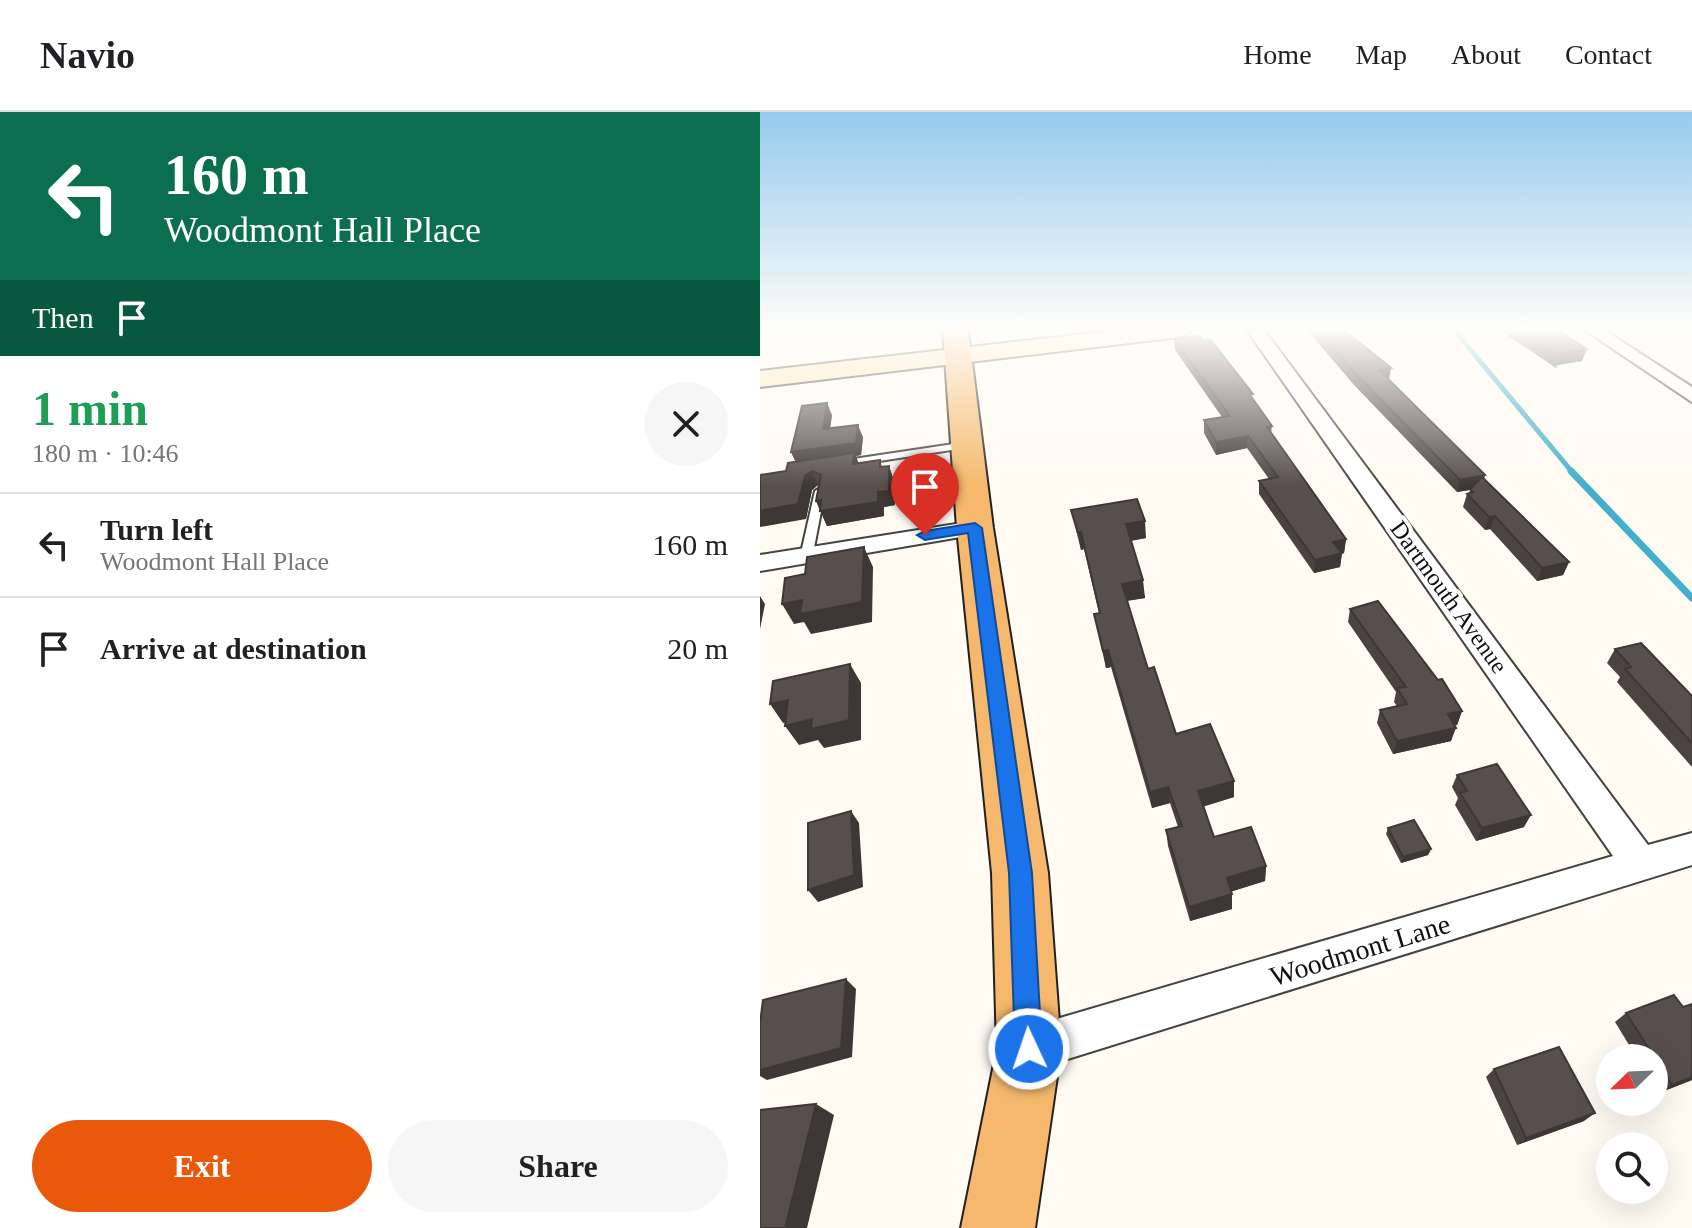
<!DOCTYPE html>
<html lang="en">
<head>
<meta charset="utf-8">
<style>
	body { margin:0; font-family:"Times New Roman",serif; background:#f6f6f6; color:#202124; height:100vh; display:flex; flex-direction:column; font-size:30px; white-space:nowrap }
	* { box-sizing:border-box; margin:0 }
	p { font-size:26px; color:#757577 }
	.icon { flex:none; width:44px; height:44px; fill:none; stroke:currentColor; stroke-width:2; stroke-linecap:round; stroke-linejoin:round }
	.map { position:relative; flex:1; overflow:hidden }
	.panel { display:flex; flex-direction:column; background:#fff; width:760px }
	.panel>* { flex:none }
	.hud { background:#0b6e4f; color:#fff; overflow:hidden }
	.needle { width:52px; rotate:247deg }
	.buttons { position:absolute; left:836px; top:932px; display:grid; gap:16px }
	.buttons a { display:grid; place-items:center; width:72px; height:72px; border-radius:50%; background:#fff; box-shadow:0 8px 32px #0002; font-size:40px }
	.pin { position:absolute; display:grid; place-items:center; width:68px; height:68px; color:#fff; margin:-82px -34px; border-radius:50% 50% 50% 0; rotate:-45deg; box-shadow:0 0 8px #0007 }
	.pin .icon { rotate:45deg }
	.me { position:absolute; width:88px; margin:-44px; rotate:357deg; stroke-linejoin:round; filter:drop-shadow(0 0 6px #0008) }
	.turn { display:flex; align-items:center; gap:28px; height:168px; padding:0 32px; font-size:36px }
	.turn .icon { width:104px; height:104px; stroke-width:2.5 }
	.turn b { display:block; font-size:56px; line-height:68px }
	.then { display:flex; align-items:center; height:76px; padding:0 32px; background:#0003; gap:16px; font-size:30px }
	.round { display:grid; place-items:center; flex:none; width:84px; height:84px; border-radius:42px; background:#f6f6f6 }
	.head { display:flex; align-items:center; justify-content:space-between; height:136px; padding:0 32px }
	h1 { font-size:48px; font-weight:600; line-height:60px; color:#1e9e55 }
	.primary-button { display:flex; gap:16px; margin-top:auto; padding:16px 32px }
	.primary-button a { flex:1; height:92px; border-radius:48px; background:#ea580c; color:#fff; font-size:32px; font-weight:600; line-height:92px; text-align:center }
	.primary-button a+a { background:#f6f6f6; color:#202124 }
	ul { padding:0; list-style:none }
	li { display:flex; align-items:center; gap:24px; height:104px; padding:0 32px; border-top:2px solid #e0e0e0 }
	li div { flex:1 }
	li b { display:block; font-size:30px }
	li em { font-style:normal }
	header { display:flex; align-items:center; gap:48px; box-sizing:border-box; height:112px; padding:0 40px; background:#fff; border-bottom:2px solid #e0e0e0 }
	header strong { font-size:38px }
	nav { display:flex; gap:44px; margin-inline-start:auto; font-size:28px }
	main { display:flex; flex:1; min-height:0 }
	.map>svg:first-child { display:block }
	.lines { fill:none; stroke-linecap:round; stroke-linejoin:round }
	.stream-far1 { stroke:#41b0cb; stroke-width:5 }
	.stream { stroke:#41b0cb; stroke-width:7 }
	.lane-casing { stroke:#434343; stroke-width:4 }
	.street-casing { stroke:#434343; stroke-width:4 }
	.secondary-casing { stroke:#323232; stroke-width:4 }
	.primary-casing { stroke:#212121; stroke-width:4 }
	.lane { fill:#fff; fill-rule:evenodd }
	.street { fill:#fff; fill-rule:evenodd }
	.secondary { fill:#fde5af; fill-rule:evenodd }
	.primary { fill:#f5b86c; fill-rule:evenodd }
	.wall { fill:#4c4341 }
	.shaded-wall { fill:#3e3735 }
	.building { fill:#584e4c; stroke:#3e3735; stroke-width:2 }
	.route { fill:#1a73e8; stroke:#114b97; stroke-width:2 }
	.labels { text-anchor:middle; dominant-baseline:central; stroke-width:8; stroke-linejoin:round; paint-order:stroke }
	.street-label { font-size:24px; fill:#101010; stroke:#fff }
	.near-street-label { font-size:28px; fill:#101010; stroke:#fff }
</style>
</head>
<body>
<header>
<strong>Navio</strong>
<nav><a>Home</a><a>Map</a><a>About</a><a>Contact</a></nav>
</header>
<main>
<section class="panel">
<div class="hud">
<div class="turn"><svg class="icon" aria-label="left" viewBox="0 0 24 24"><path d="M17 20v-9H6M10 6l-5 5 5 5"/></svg><div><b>160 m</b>Woodmont Hall Place</div></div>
<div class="then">Then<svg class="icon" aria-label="arrive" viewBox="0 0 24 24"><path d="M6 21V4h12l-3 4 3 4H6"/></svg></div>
</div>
<div class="head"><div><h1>1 min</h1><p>180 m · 10:46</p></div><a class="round"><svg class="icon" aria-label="close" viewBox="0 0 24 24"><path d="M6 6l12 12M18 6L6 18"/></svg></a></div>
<ul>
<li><svg class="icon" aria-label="left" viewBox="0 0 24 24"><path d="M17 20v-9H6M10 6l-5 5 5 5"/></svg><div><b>Turn left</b><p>Woodmont Hall Place</p></div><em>160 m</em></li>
<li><svg class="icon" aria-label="arrive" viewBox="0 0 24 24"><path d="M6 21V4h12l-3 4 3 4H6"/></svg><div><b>Arrive at destination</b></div><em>20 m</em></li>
</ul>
<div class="primary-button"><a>Exit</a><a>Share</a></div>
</section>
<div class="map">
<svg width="932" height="1116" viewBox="0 0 932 1116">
	<rect width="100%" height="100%" fill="#fffaf2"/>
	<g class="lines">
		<path class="stream-far1" d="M 694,218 L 813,361"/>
		<path class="stream" d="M 811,359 L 932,486"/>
		<g class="lane-casing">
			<path id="lane" d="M 207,330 L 211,331 L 211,335 L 80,355 L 75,352 L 80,349 Z
				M 60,376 L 65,379 L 53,441 L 47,445 L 41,441 L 55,379 Z"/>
		</g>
		<g class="street-casing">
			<path id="street" d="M 487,218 L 504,218 L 888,733 L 932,721 L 932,753 L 269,959 L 253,953 L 247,937 L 253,921 L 269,915 L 853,744 Z
				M 825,218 L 844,218 L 932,275 L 932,290 Z
				M 215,409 L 224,411 L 227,416 L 224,421 L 0,459 L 0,443 Z"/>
		</g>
		<g class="secondary-casing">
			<path id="secondary" d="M 360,218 L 432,218 L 420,225 L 0,275 L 0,259 Z"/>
		</g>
		<g class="primary-casing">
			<path id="primary" d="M 183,218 L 208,218 L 233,416 L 288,761 L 301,937 L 275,1116 L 201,1116 L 237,937 L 232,761 L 197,416 Z"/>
		</g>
		<use href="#lane" class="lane"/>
		<use href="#street" class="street"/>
		<use href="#secondary" class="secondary"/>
		<use href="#primary" class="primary"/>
	</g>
	<path class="wall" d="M 547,218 L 584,218 L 629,268 L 725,363 L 724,367 L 809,450 L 803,463 L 777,469 L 730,417 L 725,418 L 703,395 L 707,382 L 709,381 L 710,378 L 697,380 L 595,274 Z
		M 740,218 L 798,218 L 822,249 L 797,253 L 796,256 Z
		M 414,227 L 493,288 L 512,314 L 511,321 L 586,427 L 584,441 L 582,441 L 580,455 L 554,461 L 499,382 L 499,369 L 509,367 L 487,336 L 456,343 L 444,321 L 444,308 L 462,305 L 415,238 Z
		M 72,303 L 70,316 L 103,325 L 101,343 L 96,344 L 98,351 L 120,348 L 122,355 L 129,354 L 134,369 L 135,393 L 124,395 L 124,404 L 67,414 L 56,389 L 58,373 L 52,378 L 46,407 L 36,350 L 31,340 Z
		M 311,398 L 386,426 L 371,429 L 385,486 L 367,489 L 388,557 L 416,622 L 474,685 L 444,694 L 454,725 L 506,754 L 505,769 L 472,779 L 472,797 L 430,809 L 408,734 L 406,718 L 418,715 L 410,691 L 392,696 L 351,555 L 346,556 L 334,502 L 339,501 L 324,437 L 321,438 Z
		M 590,497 L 702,599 L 697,613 L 694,613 L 691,629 L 633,642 L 617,611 L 620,598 L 637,594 L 634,590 L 636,580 L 588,510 Z
		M 855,537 L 932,584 L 932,655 L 857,570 L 860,565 L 847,551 Z
		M 697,663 L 764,715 L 716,729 L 695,693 L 698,686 L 692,675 Z
		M 628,716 L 671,737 L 668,743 L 641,751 L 626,722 Z
		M 923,895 L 932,968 L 899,981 L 894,973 L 894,946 L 877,946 L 855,910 L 866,901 Z
		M 734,957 L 824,1009 L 757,1033 L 726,965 Z"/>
	<path class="shaded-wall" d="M 827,237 L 822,249 L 797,253 L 800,244 L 798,241 Z
		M 631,256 L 629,268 L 619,258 Z
		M 67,291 L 72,303 L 68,330 L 63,317 Z
		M 98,313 L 103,325 L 101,343 L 96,344 L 100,355 L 37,353 L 31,340 Z
		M 488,324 L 487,336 L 456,343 L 456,330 Z
		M 129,354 L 134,369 L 135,393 L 124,395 L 124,404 L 67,414 L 56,389 L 118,380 Z
		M 52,359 L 58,373 L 52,378 L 46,407 L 0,415 L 0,399 Z
		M 725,363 L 721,376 L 697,380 L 700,368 Z
		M 735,404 L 730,417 L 725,418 L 729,405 Z
		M 385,409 L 386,426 L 368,429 L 366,412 Z
		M 321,420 L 324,437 L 321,438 L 318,421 Z
		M 586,427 L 584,441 L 572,443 L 573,430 Z
		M 104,435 L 113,455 L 112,510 L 51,522 L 44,510 L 34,512 L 22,492 Z
		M 582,441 L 580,455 L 554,461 L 555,448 Z
		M 809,450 L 803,463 L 777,469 L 782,456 Z
		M 383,468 L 385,486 L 364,489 L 362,472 Z
		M 0,484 L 5,492 L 0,517 Z
		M 348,538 L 351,555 L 346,556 L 343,539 Z
		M 90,552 L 101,571 L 101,628 L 64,636 L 58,628 L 39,633 L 25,614 Z
		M 28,588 L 41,607 L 23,611 L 10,592 Z
		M 702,599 L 697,613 L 683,616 L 688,602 Z
		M 696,616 L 691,629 L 633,642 L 637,629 Z
		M 474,669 L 474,685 L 439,696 L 438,679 Z
		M 408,675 L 410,691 L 392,696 L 390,680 Z
		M 91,699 L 99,711 L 103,775 L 58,790 L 48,778 Z
		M 771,703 L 764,715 L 716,729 L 722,716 Z
		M 671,737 L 668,743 L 641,751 L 643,745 Z
		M 506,754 L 505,769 L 467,781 L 467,766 Z
		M 472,782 L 472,797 L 430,809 L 429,795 Z
		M 86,867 L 96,877 L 92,945 L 7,968 L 0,964 L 0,958 Z
		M 932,965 L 932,968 L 899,981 L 912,973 Z
		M 56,992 L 74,1003 L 47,1116 L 25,1116 Z
		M 835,1001 L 824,1009 L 757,1033 L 766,1026 Z"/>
	<path class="building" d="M 558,218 L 584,218 L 631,256 L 619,258 L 725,363 L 700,368 L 596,262 Z
		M 760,218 L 798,218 L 827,237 L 798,241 L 800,244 Z
		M 439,223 L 443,228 L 450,227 L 493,282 L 490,283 L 512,314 L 507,315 L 586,427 L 573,430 L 582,441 L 555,448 L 499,369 L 518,365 L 488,324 L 456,330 L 444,308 L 470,304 L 414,227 Z
		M 67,291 L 63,317 L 98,313 L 96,331 L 31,340 L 42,294 Z
		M 94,341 L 93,352 L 120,348 L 120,355 L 129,354 L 129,379 L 118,380 L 118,390 L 60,399 L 61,388 L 56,389 L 61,363 L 52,359 L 45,364 L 38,392 L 0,399 L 0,363 L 26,359 L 28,351 Z
		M 722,365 L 809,450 L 782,456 L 735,404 L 729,405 L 707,382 L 713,380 L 710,377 Z
		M 377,387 L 385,409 L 366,412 L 383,468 L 362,472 L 388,557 L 394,555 L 416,622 L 450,612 L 474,669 L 438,679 L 454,725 L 491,715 L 506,754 L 467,766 L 472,782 L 429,795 L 406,718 L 422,714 L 408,675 L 390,680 L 348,538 L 343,539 L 334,502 L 340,501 L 321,420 L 318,421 L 311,398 Z
		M 104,435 L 102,490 L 40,502 L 42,488 L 22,492 L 25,466 L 45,462 L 47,445 Z
		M 618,489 L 678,568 L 682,567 L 702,599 L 688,602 L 696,616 L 637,629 L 620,598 L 647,592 L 637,576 L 646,575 L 590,497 Z
		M 881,531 L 932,584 L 932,631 L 865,557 L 871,555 L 855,537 Z
		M 90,552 L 89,608 L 51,617 L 52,607 L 25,614 L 28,588 L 10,592 L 13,569 Z
		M 737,652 L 771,703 L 722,716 L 700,681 L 707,679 L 697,663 Z
		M 91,699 L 94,763 L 48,778 L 48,711 Z
		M 654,708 L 671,737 L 643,745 L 628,716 Z
		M 86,867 L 81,936 L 0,958 L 0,911 L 3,888 Z
		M 914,883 L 923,895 L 932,892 L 932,965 L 912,973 L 866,901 Z
		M 799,935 L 835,1001 L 766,1026 L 734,957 Z
		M 56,992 L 25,1116 L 0,1116 L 0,998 Z"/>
	<linearGradient id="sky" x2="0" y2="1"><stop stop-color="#95caed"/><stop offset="0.58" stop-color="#fffdf9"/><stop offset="1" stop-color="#fffdf9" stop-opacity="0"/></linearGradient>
	<rect width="932" height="374" fill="url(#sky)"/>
	<path class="route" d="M 215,411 L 222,416 L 272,761 L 282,937 L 278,946 L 269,950 L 259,946 L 255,937 L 249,761 L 208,421 L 165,428 L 157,423 L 165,419 Z"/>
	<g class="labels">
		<g class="street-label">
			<text transform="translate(689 485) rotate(54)">Dartmouth Avenue</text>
		</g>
		<g class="near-street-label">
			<text transform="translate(600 838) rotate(-17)">Woodmont Lane</text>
		</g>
	</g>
</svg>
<div class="buttons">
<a><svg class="needle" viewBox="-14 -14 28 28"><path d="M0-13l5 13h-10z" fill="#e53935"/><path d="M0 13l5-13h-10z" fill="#757577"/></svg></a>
<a><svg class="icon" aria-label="search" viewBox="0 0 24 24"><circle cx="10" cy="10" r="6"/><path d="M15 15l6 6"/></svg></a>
</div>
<div class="pin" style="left:165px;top:423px;background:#d93025"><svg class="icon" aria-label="arrive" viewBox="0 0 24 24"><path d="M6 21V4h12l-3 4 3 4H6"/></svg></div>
<svg class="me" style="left:269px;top:937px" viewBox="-20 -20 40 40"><circle r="17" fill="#1a73e8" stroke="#fff" stroke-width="3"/><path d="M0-11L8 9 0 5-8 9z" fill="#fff"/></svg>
</div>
</main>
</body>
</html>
